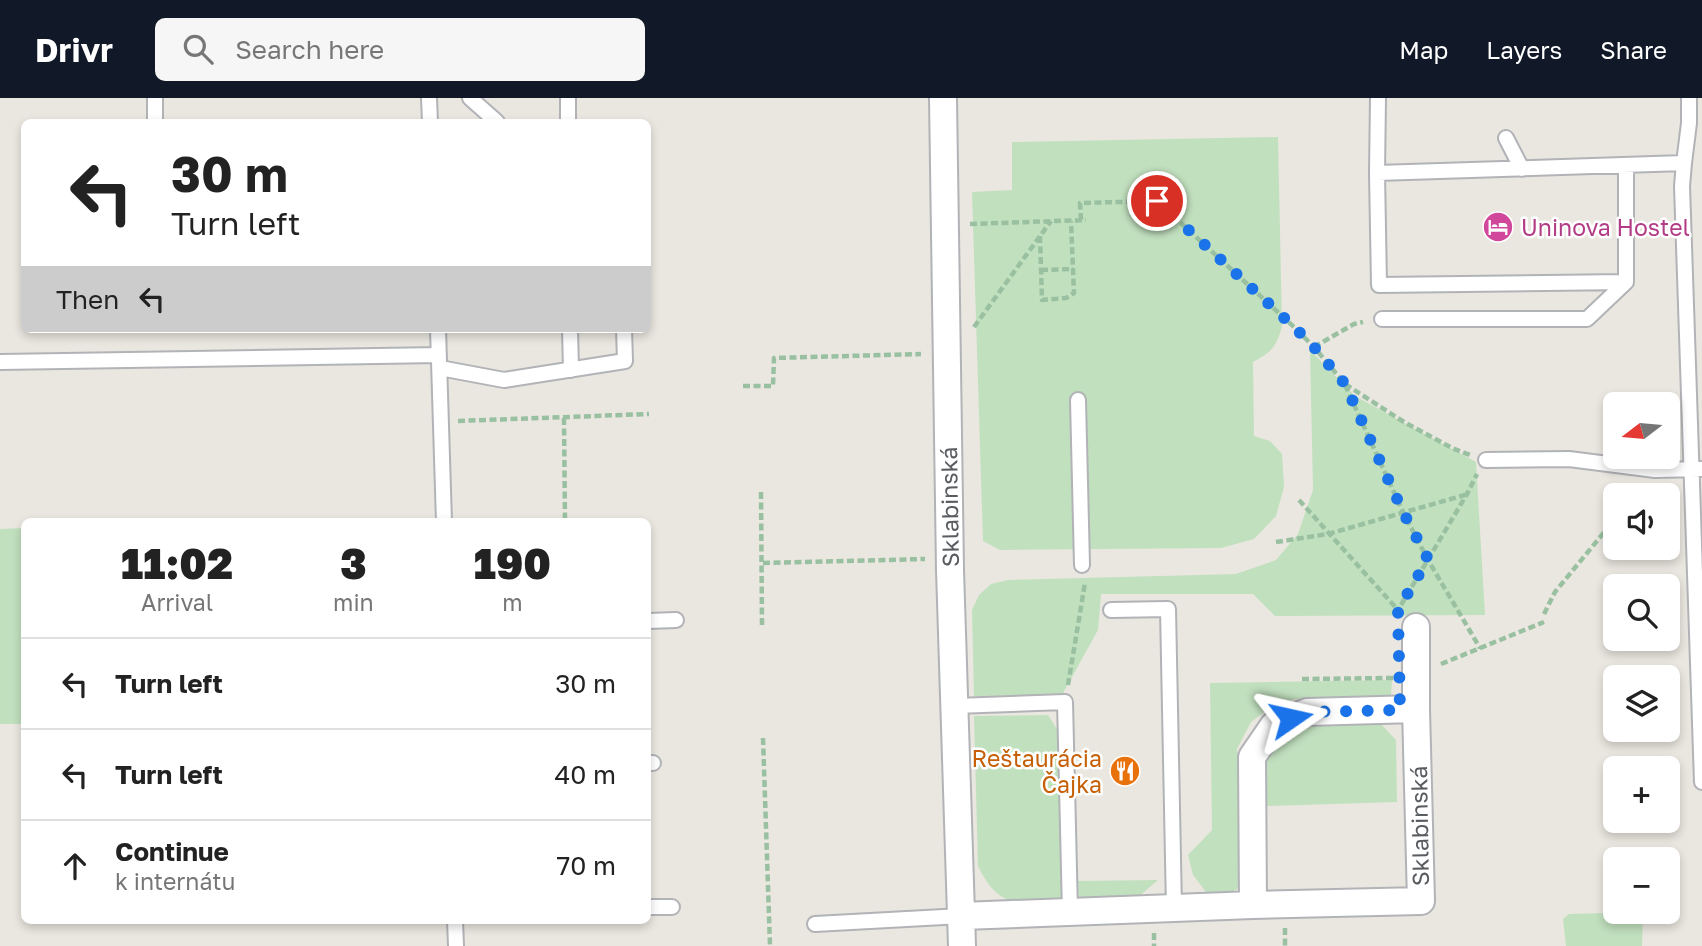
<!DOCTYPE html>
<html lang="en">
<head>
<meta charset="utf-8">
<style>
	body { margin:0; font-family:"Golos Text",sans-serif; background:#f6f6f6; color:#222; height:100vh; display:flex; flex-direction:column; font-size:26px; white-space:nowrap }
	* { box-sizing:border-box; margin:0 }
	p { font-size:23px; color:#767676 }
	.icon { flex:none; width:38px; height:38px; fill:none; stroke:currentColor; stroke-width:2; stroke-linecap:round; stroke-linejoin:round }
	.map { position:relative; flex:1; overflow:hidden }
	.panel { position:absolute; left:21px; top:420px; width:630px; height:406px; display:flex; flex-direction:column; background:#fff; border-radius:10px; box-shadow:0 4px 10px #0003 }
	.panel>* { flex:none }
	.banner { position:absolute; left:21px; top:21px; width:630px; height:214px; border-radius:10px; box-shadow:0 4px 10px #0003; background:#fff; color:#222; overflow:hidden }
	.needle { width:46px; rotate:254deg }
	.fabs { position:absolute; left:1603px; top:294px; display:grid; gap:14px }
	.fabs a { display:grid; place-items:center; width:77px; height:77px; border-radius:10px; background:#fff; box-shadow:0 4px 10px #0003; font-size:35px }
	.pin { position:absolute; display:grid; place-items:center; width:60px; height:60px; color:#fff; margin:-30px; border:4px solid #fff; border-radius:50%; box-shadow:0 2px 7px #0007 }
	.me { position:absolute; width:77px; margin:-38px; rotate:79deg; stroke-linejoin:round; filter:drop-shadow(0 0 5px #0008) }
	.turn { display:flex; align-items:center; gap:24px; height:147px; padding:0 35px; font-size:32px }
	.turn .icon { width:91px; height:91px; stroke-width:2.5 }
	.turn b { display:block; font-size:49px; line-height:60px }
	.then { display:flex; align-items:center; height:66px; padding:0 35px; background:#0003; gap:14px; font-size:26px }
	.eta { display:flex; justify-content:space-evenly; align-items:center; height:119px; text-align:center }
	.eta b { font-size:42px; font-weight:800; line-height:49px }
	ul { padding:0; list-style:none }
	li { display:flex; align-items:center; gap:21px; height:91px; padding:0 35px; border-top:2px solid #e0e0e0 }
	li div { flex:1 }
	li b { display:block; font-size:26px }
	li em { font-style:normal }
	header { display:flex; align-items:center; gap:42px; box-sizing:border-box; height:98px; padding:0 35px; background:#111827; color:#fff }
	header strong { font-size:33px }
	nav { display:flex; gap:38px; margin-inline-start:auto; font-size:24px }
	.search { width:490px; height:63px; background:#f6f6f6; display:flex; align-items:center; gap:18px; box-sizing:border-box; padding:0 24px; border-radius:10px; color:#767676; font-size:26px }
	.map>svg:first-child { display:block }
	.green { fill:#c1e0be }
	.lines { fill:none; stroke-linecap:round; stroke-linejoin:round }
	.lane-casing { stroke:#b1b3b7; stroke-width:18 }
	.street-casing { stroke:#b1b3b7; stroke-width:30 }
	.path { stroke:#99c0a0; stroke-width:4.5; stroke-dasharray:7 3.5; stroke-linecap:butt }
	.lane { stroke:#fff; stroke-width:14 }
	.street { stroke:#fff; stroke-width:26 }
	.route { stroke:#1a73e8; stroke-width:12; stroke-dasharray:0 21.6 }
	.labels { text-anchor:middle; dominant-baseline:central; stroke-width:5; stroke-linejoin:round; paint-order:stroke }
	.hotel-label { font-size:23px; fill:#b23c85; stroke:#fff; text-anchor:start }
	.street-label { font-size:23px; fill:#595c60; stroke:#fff }
	.food-label { font-size:23px; fill:#c56008; stroke:#fff; text-anchor:end }
</style>
</head>
<body>
<header>
<strong>Drivr</strong>
<div class="search"><svg class="icon" aria-label="search" viewBox="0 0 24 24"><circle cx="10" cy="10" r="6"/><path d="M15 15l6 6"/></svg>Search here</div>
<nav><a>Map</a><a>Layers</a><a>Share</a></nav>
</header>
<div class="map">
<svg width="1702" height="848" viewBox="0 0 1702 848">
	<rect width="100%" height="100%" fill="#eae7e0"/>
	<path class="green" d="M 1278,39 L 1282,228 C 1277,248 1271,255 1253,264 L 1254,338 L 1270,343 L 1282,356 L 1284,389 L 1276,418 L 1254,441 L 1221,450 L 1000,452 L 983,443 L 972,94 L 1012,92 L 1012,44 Z
		M 1310,252 L 1355,298 L 1476,364 L 1485,517 L 1275,518 L 1253,496 L 1101,496 L 1098,532 L 1062,597 L 974,598 L 972,512 L 979,497 L 991,486 L 1008,482 L 1236,476 L 1276,462 L 1298,436 L 1313,392 Z
		M 24,430 L 24,626 L 0,626 L 0,431 Z
		M 1392,582 L 1391,597 L 1295,601 L 1272,608 L 1251,624 L 1237,651 L 1241,789 L 1224,798 L 1206,794 L 1193,777 L 1188,757 L 1212,732 L 1210,585 Z
		M 1048,617 L 1060,636 L 1061,803 C 1019,805 999,812 978,768 L 974,618 Z
		M 1302,627 L 1382,627 L 1396,642 L 1397,704 L 1266,708 L 1265,657 L 1285,634 Z
		M 1158,782 L 1137,800 L 1079,802 L 1078,783 Z
		M 1643,814 L 1642,848 L 1566,848 L 1563,821 L 1569,816 Z"/>
	<g class="lines">
		<g class="lane-casing">
			<path id="lane" d="M 429,0 L 430,24
				M 470,0 L 497,24
				M 568,0 L 568,24
				M 155,24 L 155,0
				M 1506,40 L 1522,71
				M 1684,65 L 1682,88 L 1702,684
				M 1626,67 L 1626,184 L 1379,187 L 1377,75 L 1684,65 L 1689,25 L 1689,0
				M 1377,75 L 1378,0
				M 1382,221 L 1587,221 L 1626,184
				M 438,231 L 444,424
				M 570,231 L 571,272
				M 0,264 L 439,257
				M 440,270 L 504,282 L 625,263 L 624,231
				M 1078,302 L 1082,467
				M 1486,362 L 1569,361 L 1655,372 L 1702,371
				M 1111,512 L 1168,511 L 1174,810
				M 648,523 L 676,522
				M 955,608 L 1065,604 L 1070,814
				M 648,665 L 653,665
				M 648,809 L 672,809
				M 455,822 L 456,848
				M 815,826 L 962,818"/>
		</g>
		<g class="street-casing">
			<path id="street" d="M 943,0 L 950,472 L 962,848
				M 1416,611 L 1421,803 L 1253,807 L 1252,659 L 1274,627 L 1307,614 Z
				M 1416,611 L 1416,529
				M 962,818 L 1253,807"/>
		</g>
		<path class="path" d="M 1157,103 L 1170,75
			M 1081,122 L 1080,105 L 1157,103 L 1294,229 L 1314,249 L 1345,286 L 1404,324 L 1452,350 L 1470,357
			M 970,126 L 1086,122
			M 1040,138 L 1042,202 L 1066,200 L 1074,195 L 1071,123
			M 1041,172 L 1073,171
			M 974,229 L 1051,123
			M 1314,249 L 1354,226 L 1363,224
			M 1345,287 L 1403,414 L 1428,462 L 1480,550
			M 743,288 L 773,288 L 774,260 L 921,256
			M 564,320 L 565,424
			M 458,323 L 649,316
			M 761,394 L 762,528
			M 1635,397 L 1641,389
			M 1299,402 L 1398,512
			M 1276,444 L 1328,436 L 1465,397
			M 763,465 L 925,461
			M 1401,507 L 1467,396 L 1477,376
			M 1544,516 L 1555,494 L 1615,421
			M 1441,566 L 1544,524
			M 1302,581 L 1393,580
			M 1068,587 L 1085,485
			M 763,640 L 770,848
			M 1285,830 L 1285,848
			M 1154,835 L 1154,848"/>
		<use href="#lane" class="lane"/>
		<use href="#street" class="street"/>
	</g>
	<g class="lines">
		<path class="route" d="M 1157,103 L 1294,229 L 1314,249 L 1345,286 L 1403,414 L 1428,461 L 1398,512 L 1400,612 L 1307,614 L 1291,620"/>
	</g>
	<defs>
		<g id="hotel-disc" transform="scale(1.575)"><circle r="9.5" fill="#d1479c" stroke="#fff"/><path d="M-6-4.5h1.5V1H6V5H4.5V3h-9V5H-6ZM-4 0a1.8 1.8 0 1 1 3.6 0ZM.5 0V-2.5h3Q6-2.5 6 0Z" fill="#fff"/></g>
		<g id="restaurant-disc" transform="scale(1.575)"><circle r="9.5" fill="#e8710a" stroke="#fff"/><path d="M-5-6h1v4h1v-4h1v4h1v-4h1v5L-1.5 .5V6h-2V.5L-5-1ZM5-6V6H3V1.5H1.5Q1.5-4 5-6Z" fill="#fff"/></g>
	</defs>
	<g fill-rule="evenodd">
		<use href="#hotel-disc" x="1498" y="129"/>
		<use href="#restaurant-disc" x="1125" y="673"/>
	</g>
	<g class="labels">
		<g class="hotel-label">
			<text x="1521" y="129">Uninova Hostel</text>
		</g>
		<g class="street-label">
			<text transform="translate(949 409) rotate(-91)">Sklabinská</text>
			<text transform="translate(1419 728) rotate(-91)">Sklabinská</text>
		</g>
		<g class="food-label">
			<text x="1102" y="660">Reštaurácia<tspan x="1102" dy="26">Čajka</tspan></text>
		</g>
	</g>
</svg>
<div class="fabs">
<a><svg class="needle" viewBox="-14 -14 28 28"><path d="M0-13l5 13h-10z" fill="#e53935"/><path d="M0 13l5-13h-10z" fill="#767676"/></svg></a>
<a><svg class="icon" aria-label="sound" viewBox="0 0 24 24"><path d="M4 9h4l5-4v14l-5-4H4zM17 9q2 3 0 6"/></svg></a>
<a><svg class="icon" aria-label="search" viewBox="0 0 24 24"><circle cx="10" cy="10" r="6"/><path d="M15 15l6 6"/></svg></a>
<a><svg class="icon" aria-label="layers" viewBox="0 0 24 24"><path d="M12 4l9 5-9 5-9-5zM3 14l9 5 9-5"/></svg></a>
<a>+</a>
<a>−</a>
</div>
<div class="pin" style="left:1157px;top:103px;background:#d93025"><svg class="icon" aria-label="arrive" viewBox="0 0 24 24"><path d="M6 21V4h12l-3 4 3 4H6"/></svg></div>
<svg class="me" style="left:1291px;top:620px" viewBox="-20 -20 40 40"><path d="M0-17L14 15 0 8-14 15z" fill="#1a73e8" stroke="#fff" stroke-width="4"/></svg>
<div class="banner">
<div class="turn"><svg class="icon" aria-label="left" viewBox="0 0 24 24"><path d="M17 20v-9H6M10 6l-5 5 5 5"/></svg><div><b>30 m</b>Turn left</div></div>
<div class="then">Then<svg class="icon" aria-label="left" viewBox="0 0 24 24"><path d="M17 20v-9H6M10 6l-5 5 5 5"/></svg></div>
</div>
<section class="panel">
<div class="eta">
<div><b>11:02</b><p>Arrival</p></div>
<div><b>3</b><p>min</p></div>
<div><b>190</b><p>m</p></div>
</div>
<ul>
<li><svg class="icon" aria-label="left" viewBox="0 0 24 24"><path d="M17 20v-9H6M10 6l-5 5 5 5"/></svg><div><b>Turn left</b></div><em>30 m</em></li>
<li><svg class="icon" aria-label="left" viewBox="0 0 24 24"><path d="M17 20v-9H6M10 6l-5 5 5 5"/></svg><div><b>Turn left</b></div><em>40 m</em></li>
<li><svg class="icon" aria-label="ahead" viewBox="0 0 24 24"><path d="M12 20V5M6 11l6-6 6 6"/></svg><div><b>Continue</b><p>k internátu</p></div><em>70 m</em></li>
</ul>
</section>
</div>
</body>
</html>
